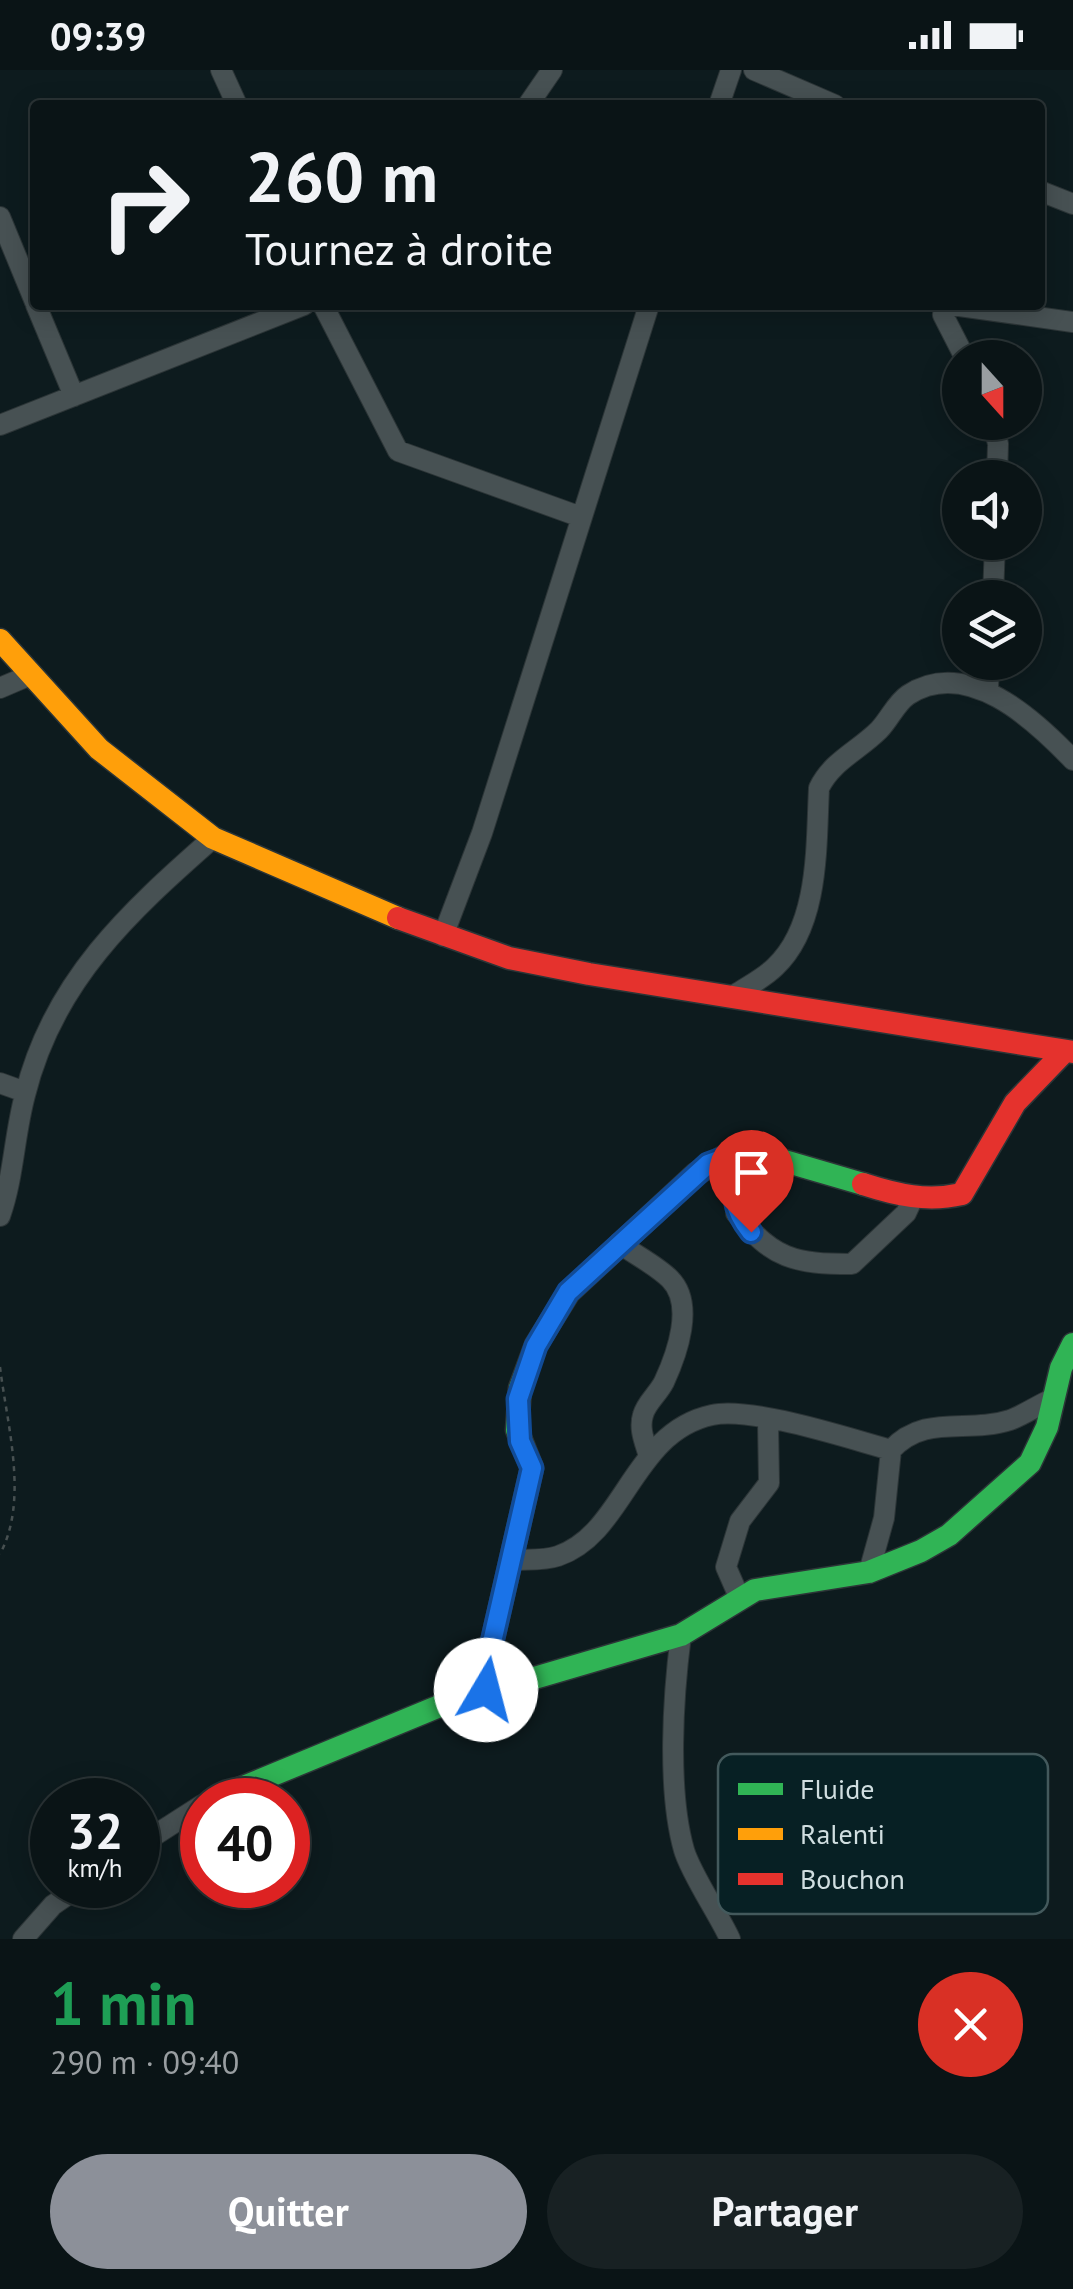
<!DOCTYPE html>
<html lang="fr">
<head>
<meta charset="utf-8">
<style>
	body { margin:0; font-family:"PT Sans",sans-serif; background:#182123; color:#f1f3f6; height:100vh; display:flex; flex-direction:column; font-size:38px; white-space:nowrap }
	* { box-sizing:border-box; margin:0 }
	p { font-size:32px; color:#999ea1 }
	.icon { flex:none; width:55px; height:55px; fill:none; stroke:currentColor; stroke-width:2; stroke-linecap:round; stroke-linejoin:round }
	.map { position:relative; height:1869px; overflow:hidden }
	.side { display:flex; flex-direction:column; background:#0a1416; flex:1 }
	.side>* { flex:none }
	.top-card { position:absolute; left:30px; top:30px; width:1015px; height:210px; border-radius:10px; box-shadow:0 5px 25px #0003,0 0 0 2px #2a3335; background:#0a1416; color:#f1f3f6; overflow:hidden }
	.needle { width:65px; rotate:159deg }
	.buttons { position:absolute; left:942px; top:270px; display:grid; gap:20px }
	.buttons a { display:grid; place-items:center; width:100px; height:100px; border-radius:50%; background:#0a1416; box-shadow:0 5px 25px #0003,0 0 0 2px #2a3335; font-size:50px }
	.speed { position:absolute; left:30px; top:1708px; display:flex; gap:20px; font-size:50px; font-weight:700; text-align:center }
	.speed>* { display:grid; place-content:center; width:130px; height:130px; border-radius:50%; background:#0a1416; box-shadow:0 5px 25px #0003,0 0 0 2px #2a3335; line-height:1 }
	.speed small { font-size:25px; font-weight:400 }
	.speed .limit { border:15px solid #d22; background:#fff; color:#111 }
	.pin { position:absolute; display:grid; place-items:center; width:85px; height:85px; color:#fff; margin:-102px -42px; border-radius:50% 50% 50% 0; rotate:-45deg; box-shadow:0 0 10px #0007 }
	.pin .icon { rotate:45deg }
	.me { position:absolute; width:110px; margin:-55px; rotate:8deg; stroke-linejoin:round; filter:drop-shadow(0 0 8px #0008) }
	.turn { display:flex; align-items:center; gap:35px; height:210px; padding:0 50px; font-size:45px }
	.turn .icon { width:130px; height:130px; stroke-width:2.5 }
	.turn b { display:block; font-size:70px; line-height:85px }
	.round { display:grid; place-items:center; flex:none; width:105px; height:105px; border-radius:52px; background:#182123 }
	.summary { display:flex; align-items:center; justify-content:space-between; height:170px; padding:0 50px }
	h1 { font-size:60px; font-weight:600; line-height:75px; color:#1e9e55 }
	.button { display:flex; gap:20px; margin-top:auto; padding:20px 50px }
	.button a { flex:1; height:115px; border-radius:60px; background:#8c9099; color:#fff; font-size:40px; font-weight:600; line-height:115px; text-align:center }
	.button a+a { background:#182123; color:#f1f3f6 }
	.status { display:flex; justify-content:space-between; align-items:center; height:70px; padding:0 50px; background:#0a1416; direction:ltr }
	.status svg { height:28px; fill:currentColor }
	.map>svg:first-child { display:block }
	.lines { fill:none; stroke-linecap:round; stroke-linejoin:round }
	.street-casing { stroke:#2c3537; stroke-width:22 }
	.fast-casing { stroke:#2c3537; stroke-width:25 }
	.slow-casing { stroke:#2c3537; stroke-width:25 }
	.jam-casing { stroke:#2c3537; stroke-width:25 }
	.path { stroke:#475051; stroke-width:2.5; stroke-dasharray:5 5; stroke-linecap:butt }
	.street { stroke:#475153; stroke-width:20 }
	.fast { stroke:#30b455; stroke-width:22 }
	.slow { stroke:#ff9f0a; stroke-width:22 }
	.jam { stroke:#e5322d; stroke-width:22 }
	.route-casing { stroke:#114b97; stroke-width:25 }
	.route { stroke:#1a73e8; stroke-width:18 }
	.key { fill:#072024; stroke:#43595c; stroke-width:2.5 }
	.key-label { font-size:28px; fill:#d0dee0 }
</style>
</head>
<body>
<div class="status"><b>09:39</b><svg viewBox="0 0 49 12"><path d="M0 12V9h3v3zM5 12V6h3v6zM10 12V3h3v9zM15 12V0h3v12zM26 1h20v11H26zM47 4h2v5h-2z"/></svg></div>
<div class="map">
<svg width="1073" height="1869" viewBox="0 0 1073 1869">
	<rect width="100%" height="100%" fill="#0d1b1e"/>
	<g class="lines">
		<g class="street-casing">
			<path id="street" d="M 221,0 L 237,35
				M 754,0 L 835,35
				M 528,35 L 552,0
				M 719,35 L 731,0
				M 1040,121 L 1073,134
				M 0,147 L 35,232
				M 36,235 L 74,326
				M 323,235 L 398,381 L 581,447
				M 951,235 L 943,245 L 965,288
				M 952,235 L 1073,252
				M 993,352 L 998,374 L 997,408
				M 0,355 L 304,235
				M 993,528 L 995,472
				M 0,618 L 28,606
				M 988,619 L 989,592
				M 443,866 L 482,763 L 649,235
				M 736,924 C 748,916 764,908 775,897 C 820,855 816,774 819,718 C 832,691 858,681 879,660 C 889,650 896,633 908,625 C 967,586 1035,650 1073,690
				M 0,1013 L 25,1022
				M 738,1083 L 736,1143 C 772,1189 795,1194 852,1194 L 906,1143 L 913,1128
				M 0,1146 C 14,1106 14,1066 25,1025 C 53,911 129,842 213,768
				M 619,1173 C 635,1185 656,1195 670,1209 C 695,1234 677,1284 664,1312 C 658,1324 646,1333 643,1345 C 639,1358 644,1370 648,1383
				M 512,1490 C 526,1489 544,1491 558,1486 C 625,1463 632,1362 712,1345 C 751,1336 850,1369 891,1380
				M 869,1502 L 884,1448 L 891,1380 C 925,1343 967,1364 1010,1350 C 1024,1345 1038,1335 1052,1329
				M 740,1529 L 726,1497 L 740,1451 L 769,1413 L 768,1351
				M 681,1565 C 673,1626 667,1720 684,1780 C 691,1804 718,1843 730,1869
				M 138,1776 L 202,1735
				M 23,1869 L 53,1835 L 82,1815"/>
		</g>
		<g class="fast-casing">
			<path id="fast" d="M 486,1620 L 490,1581 L 532,1398 L 517,1360 L 520,1318 L 536,1275 L 569,1222 L 696,1104 L 727,1085 L 764,1085 L 863,1114
				M 212,1730 L 442,1635 L 681,1565 L 755,1520 L 869,1502 L 921,1481 L 949,1465 L 1030,1393 L 1047,1357 L 1061,1298 L 1073,1274"/>
		</g>
		<g class="slow-casing">
			<path id="slow" d="M 0,570 L 99,679 L 213,768 L 398,848"/>
		</g>
		<g class="jam-casing">
			<path id="jam" d="M 398,848 L 509,888 L 589,904 L 1073,982
				M 863,1114 C 897,1125 927,1132 962,1124 L 1015,1033 L 1065,981"/>
		</g>
		<path class="path" d="M 0,1297 C 7,1355 29,1430 0,1484"/>
		<use href="#street" class="street"/>
		<use href="#fast" class="fast"/>
		<use href="#slow" class="slow"/>
		<use href="#jam" class="jam"/>
	</g>
	<g class="lines">
		<g class="route-casing">
			<path id="route" d="M 486,1620 L 490,1581 L 532,1398 L 520,1371 L 518,1329 L 536,1276 L 568,1222 L 708,1094 L 738,1083 C 734,1118 728,1133 751,1162"/>
		</g>
		<use href="#route" class="route"/>
	</g>
	<rect x="718" y="1684" width="330" height="160" rx="15" class="key"/>
	<rect x="738" y="1713" width="45" height="12" fill="#30b455"/>
	<rect x="738" y="1758" width="45" height="12" fill="#ff9f0a"/>
	<rect x="738" y="1803" width="45" height="12" fill="#e5322d"/>
	<g class="key-label">
		<text x="800" y="1729">Fluide</text>
		<text x="800" y="1774">Ralenti</text>
		<text x="800" y="1819">Bouchon</text>
	</g>
</svg>
<div class="buttons">
<a><svg class="needle" viewBox="-14 -14 28 28"><path d="M0-13l5 13h-10z" fill="#e53935"/><path d="M0 13l5-13h-10z" fill="#999ea1"/></svg></a>
<a><svg class="icon" aria-label="sound" viewBox="0 0 24 24"><path d="M4 9h4l5-4v14l-5-4H4zM17 9q2 3 0 6"/></svg></a>
<a><svg class="icon" aria-label="layers" viewBox="0 0 24 24"><path d="M12 4l9 5-9 5-9-5zM3 14l9 5 9-5"/></svg></a>
</div>
<div class="speed"><div>32<small>km/h</small></div><div class="limit">40</div></div>
<div class="pin" style="left:751px;top:1162px;background:#d93025"><svg class="icon" aria-label="arrive" viewBox="0 0 24 24"><path d="M6 21V4h12l-3 4 3 4H6"/></svg></div>
<svg class="me" style="left:486px;top:1620px" viewBox="-20 -20 40 40"><circle r="19" fill="#fff"/><path d="M0-13L10 11 0 6-10 11z" fill="#1a73e8"/></svg>
<div class="top-card">
<div class="turn"><svg class="icon" aria-label="right" viewBox="0 0 24 24"><path d="M7 20v-9h11M14 6l5 5-5 5"/></svg><div><b>260 m</b>Tournez à droite</div></div>
</div>
</div>
<section class="side">
<div class="summary"><div><h1>1 min</h1><p>290 m · 09:40</p></div><a class="round" style="background:#d93025;color:#fff"><svg class="icon" aria-label="close" viewBox="0 0 24 24"><path d="M6 6l12 12M18 6L6 18"/></svg></a></div>
<div class="button"><a>Quitter</a><a>Partager</a></div>
</section>
</body>
</html>
